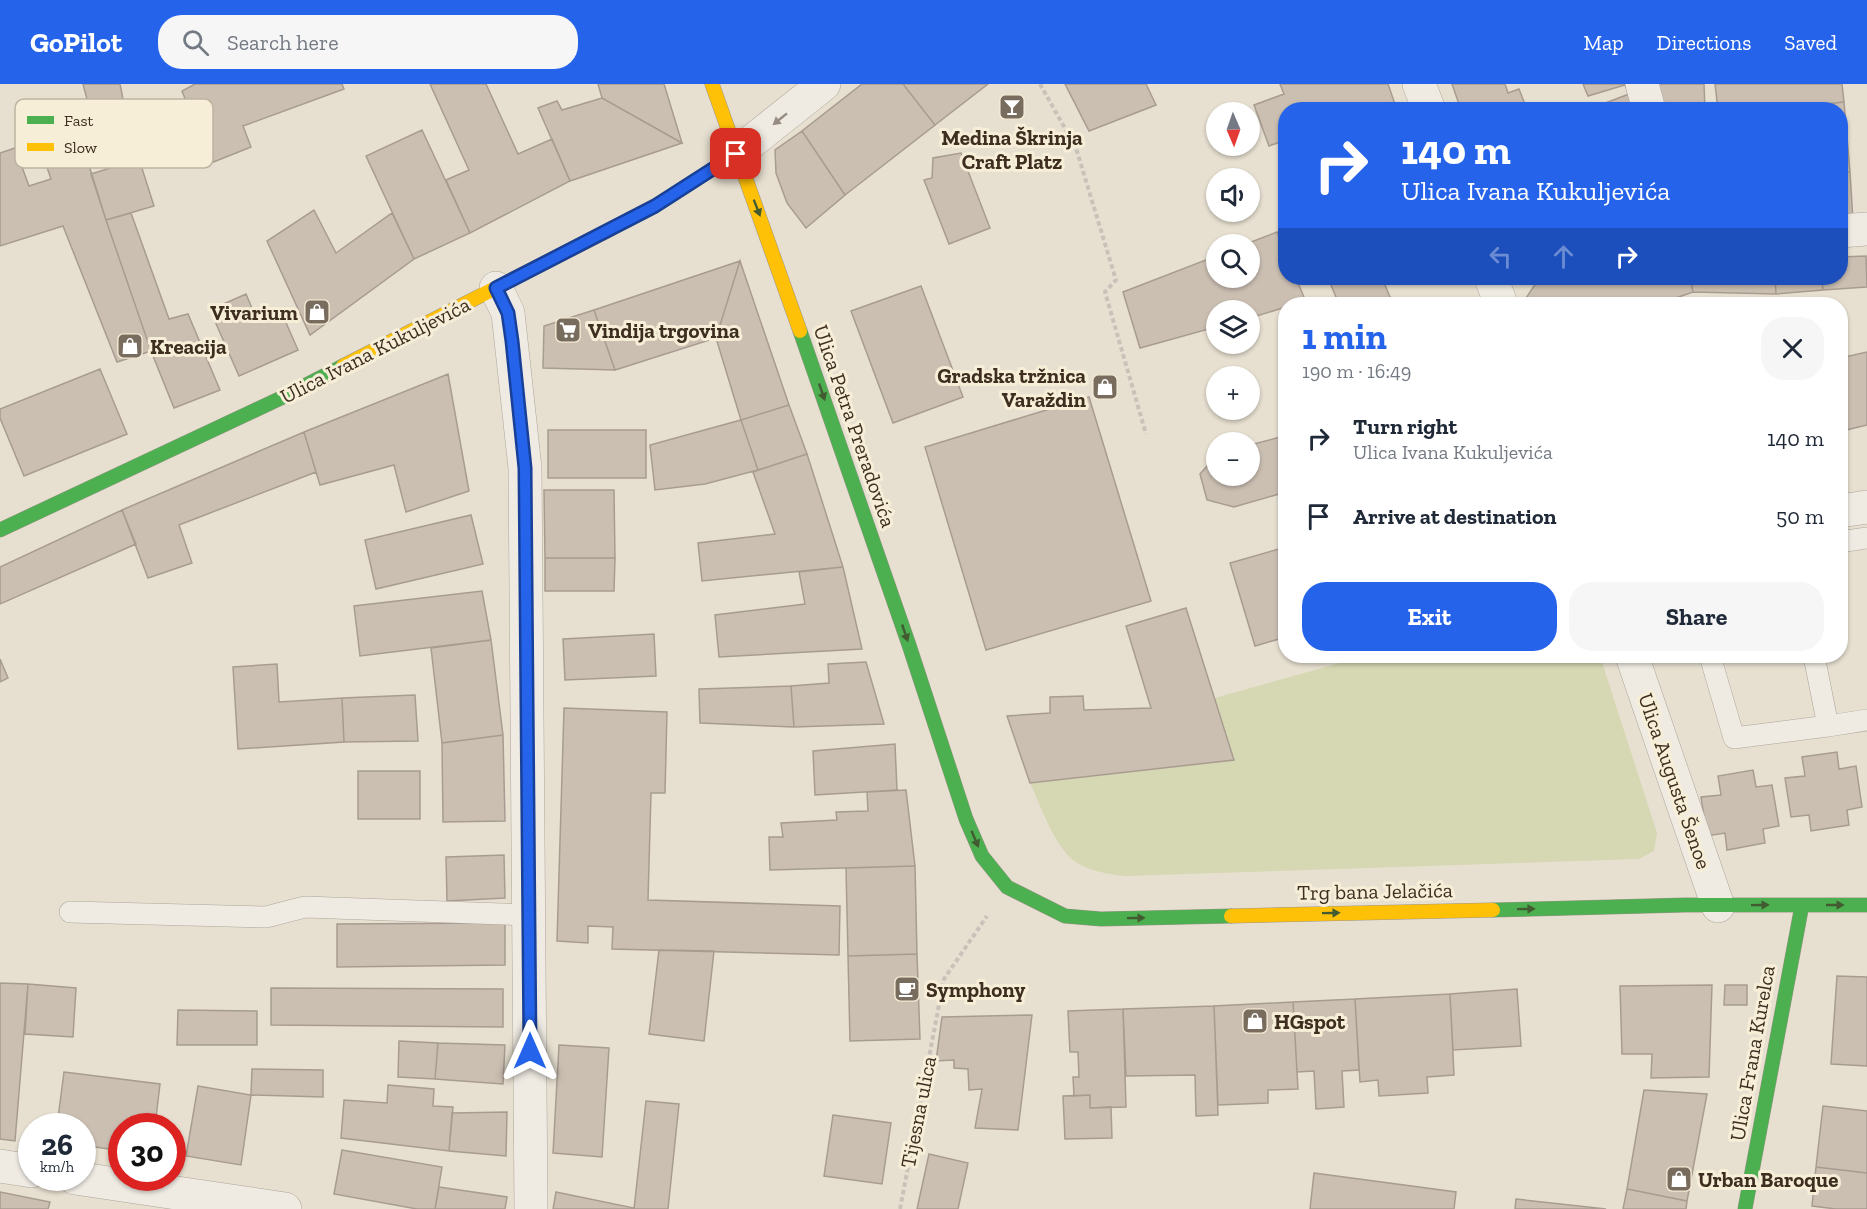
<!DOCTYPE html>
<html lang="en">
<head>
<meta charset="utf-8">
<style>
	body { margin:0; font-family:"Zilla Slab",serif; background:#f6f6f7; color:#1f2937; height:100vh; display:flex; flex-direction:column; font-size:22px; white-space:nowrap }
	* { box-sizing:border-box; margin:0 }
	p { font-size:20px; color:#747a83 }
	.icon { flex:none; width:33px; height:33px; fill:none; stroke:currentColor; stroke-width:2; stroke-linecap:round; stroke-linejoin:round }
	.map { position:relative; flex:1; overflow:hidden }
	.details { position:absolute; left:1278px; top:213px; width:570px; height:366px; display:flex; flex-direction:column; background:#fff; border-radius:24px; box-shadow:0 2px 4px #0004 }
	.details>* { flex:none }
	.guide { position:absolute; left:1278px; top:18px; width:570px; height:183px; border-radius:24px; box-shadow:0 2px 4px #0004; background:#2563eb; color:#fff; overflow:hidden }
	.needle { width:39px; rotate:178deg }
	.tools { position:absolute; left:1206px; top:18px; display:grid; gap:12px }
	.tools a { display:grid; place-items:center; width:54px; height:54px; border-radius:50%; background:#fff; box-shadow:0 2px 4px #0004; font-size:30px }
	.speed { position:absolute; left:18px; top:1029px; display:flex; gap:12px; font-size:30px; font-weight:700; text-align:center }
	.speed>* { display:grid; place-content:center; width:78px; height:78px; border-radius:50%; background:#fff; box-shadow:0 2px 4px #0004; line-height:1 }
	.speed small { font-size:15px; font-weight:400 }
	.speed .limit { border:9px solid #d22; background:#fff; color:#111 }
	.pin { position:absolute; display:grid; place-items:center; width:51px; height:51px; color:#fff; margin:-26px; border-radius:12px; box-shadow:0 3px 9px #0006 }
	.me { position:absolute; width:66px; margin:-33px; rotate:0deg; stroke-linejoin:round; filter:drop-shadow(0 0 4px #0008) }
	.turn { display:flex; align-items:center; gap:21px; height:126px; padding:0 24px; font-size:27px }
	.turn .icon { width:78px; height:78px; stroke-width:2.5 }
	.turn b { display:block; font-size:42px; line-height:51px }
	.lanes { display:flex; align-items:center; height:57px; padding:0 24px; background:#0003; justify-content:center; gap:30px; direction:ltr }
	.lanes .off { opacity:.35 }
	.round { display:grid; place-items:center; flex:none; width:63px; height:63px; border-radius:24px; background:#f6f6f7 }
	.head { display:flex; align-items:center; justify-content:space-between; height:102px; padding:0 24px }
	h1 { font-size:36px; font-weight:700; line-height:45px; color:#2563eb }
	.action { display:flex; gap:12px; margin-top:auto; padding:12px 24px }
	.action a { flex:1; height:69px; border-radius:24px; background:#2563eb; color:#fff; font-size:24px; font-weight:700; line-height:69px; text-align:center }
	.action a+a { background:#f6f6f7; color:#1f2937 }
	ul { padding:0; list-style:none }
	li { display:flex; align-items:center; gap:18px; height:78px; padding:0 24px }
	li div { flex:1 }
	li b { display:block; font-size:22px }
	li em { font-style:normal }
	header { display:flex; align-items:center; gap:36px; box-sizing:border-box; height:84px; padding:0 30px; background:#2563eb; color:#fff }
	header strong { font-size:28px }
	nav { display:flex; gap:33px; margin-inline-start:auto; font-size:21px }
	.search { width:420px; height:54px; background:#f6f6f7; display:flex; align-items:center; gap:15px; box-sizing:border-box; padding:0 21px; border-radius:24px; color:#747a83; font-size:22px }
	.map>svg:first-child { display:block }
	.green { fill:#d6d7b3 }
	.building { fill:#cbbfb2; stroke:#a89c90; stroke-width:1.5 }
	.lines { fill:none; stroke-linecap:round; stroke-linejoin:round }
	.lane-casing { stroke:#ada599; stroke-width:22 }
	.street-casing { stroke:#ada599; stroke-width:34 }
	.fast-casing { stroke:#9c958a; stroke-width:15 }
	.slow-casing { stroke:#9c958a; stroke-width:15 }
	.path { stroke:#c8c2b9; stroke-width:4; stroke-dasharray:4.5 3; stroke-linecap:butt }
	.lane { stroke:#efebe3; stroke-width:21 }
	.street { stroke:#efebe3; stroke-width:33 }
	.fast { stroke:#4caf50; stroke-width:14 }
	.slow { stroke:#ffc107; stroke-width:14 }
	.oneway { fill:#968c82 }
	.oneway2 { fill:#425b31 }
	.route-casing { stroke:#184099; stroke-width:15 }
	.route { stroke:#2563eb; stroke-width:10 }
	.labels { text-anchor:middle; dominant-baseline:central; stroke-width:6; stroke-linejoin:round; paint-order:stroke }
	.poi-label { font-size:21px; font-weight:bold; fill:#3d2e20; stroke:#f7eed8; text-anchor:start }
	.street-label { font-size:21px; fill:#3d2e20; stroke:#f7eed8 }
	.key { fill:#f7eed8; stroke:#bfb4a1; stroke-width:1.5 }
	.key-label { font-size:16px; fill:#3d2e20 }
</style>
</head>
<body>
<header>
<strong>GoPilot</strong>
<div class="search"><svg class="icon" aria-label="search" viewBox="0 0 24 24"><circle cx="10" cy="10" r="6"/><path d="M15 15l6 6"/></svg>Search here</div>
<nav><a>Map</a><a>Directions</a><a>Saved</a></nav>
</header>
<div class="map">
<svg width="1867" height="1125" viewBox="0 0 1867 1125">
	<rect width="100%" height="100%" fill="#e7e0d1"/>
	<path class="green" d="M 1365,572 L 1600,572 L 1657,749 L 1654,767 L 1639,775 L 1125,792 C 1109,790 1093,788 1079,780 C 1056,768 1041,722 1030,699 L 1234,676 L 1215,614 Z"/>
	<path class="building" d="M 83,0 L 120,0 L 123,15 L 89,23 Z
		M 195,0 L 342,0 L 344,5 L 243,42 L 251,63 L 211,79 L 182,7 Z
		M 430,0 L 486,0 L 518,70 L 552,55 L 570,97 L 470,149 L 446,96 L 469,86 Z
		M 598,0 L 664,0 L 682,59 L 602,14 Z
		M 862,0 L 903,0 L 935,41 L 845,111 L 802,47 Z
		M 903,0 L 988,0 L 935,41 Z
		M 1065,0 L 1146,0 L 1156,21 L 1089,47 Z
		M 1280,0 L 1388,0 L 1397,26 L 1286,26 L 1286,56 L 1269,62 L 1254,21 L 1284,10 Z
		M 1452,0 L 1505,0 L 1508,9 L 1519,5 L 1526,23 L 1518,26 L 1461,26 Z
		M 1583,0 L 1628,0 L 1588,12 Z
		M 1628,0 L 1638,26 L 1587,26 L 1629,10 L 1625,1 Z
		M 1652,0 L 1704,0 L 1705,26 L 1659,26 Z
		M 1715,0 L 1842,0 L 1844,18 L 1769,26 L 1718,26 Z
		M 602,14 L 682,59 L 570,97 L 538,24 L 557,17 L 562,26 Z
		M 1844,18 L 1850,88 L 1840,89 L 1840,26 L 1794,26 L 1794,24 Z
		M 78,46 L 106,136 L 151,267 L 117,278 L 63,142 L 0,162 L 0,69 L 15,64 L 29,102 L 51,95 L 38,57 Z
		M 422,46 L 470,149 L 414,175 L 366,72 Z
		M 802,47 L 845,111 L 806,144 L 787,119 L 776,89 L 775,66 Z
		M 961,69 L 990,144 L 949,160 L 924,96 L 932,94 L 933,74 Z
		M 139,75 L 154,122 L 106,136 L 91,90 Z
		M 1850,88 L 1853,137 L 1840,138 L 1840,89 Z
		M 314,126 L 336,169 L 392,129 L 414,175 L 310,251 L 267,157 Z
		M 131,129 L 169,235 L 188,230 L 220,306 L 174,324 L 151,267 L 106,136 Z
		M 1277,148 L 1286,168 L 1286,194 L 1296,194 L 1306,218 L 1286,220 L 1286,223 L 1250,234 L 1250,226 L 1216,226 L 1216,243 L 1140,264 L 1123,208 L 1216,172 L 1216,194 L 1250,194 L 1250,160 L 1246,160 Z
		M 1866,172 L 1867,203 L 1823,206 L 1822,194 L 1840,194 L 1840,173 Z
		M 740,177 L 789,321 L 741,336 L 716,254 Z
		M 740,177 L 716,254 L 615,286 L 594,226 Z
		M 1328,194 L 1382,194 L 1393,220 L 1339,220 Z
		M 1604,194 L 1690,194 L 1693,208 L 1659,220 L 1526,220 L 1524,217 L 1536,199 Z
		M 1690,194 L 1775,194 L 1776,210 L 1693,208 Z
		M 1775,194 L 1822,194 L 1823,206 L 1776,210 Z
		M 921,202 L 963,313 L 893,339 L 851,227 Z
		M 246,210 L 257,236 L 280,225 L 298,266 L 239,292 L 210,226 Z
		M 594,226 L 615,286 L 543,284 L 544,242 Z
		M 1867,268 L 1867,341 L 1842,347 L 1840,320 L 1844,319 L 1840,307 L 1840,274 Z
		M 100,285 L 127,350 L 24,392 L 0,334 L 0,325 Z
		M 448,290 L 469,407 L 406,428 L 394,381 L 320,401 L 304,348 Z
		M 1089,313 L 1151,517 L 986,566 L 925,363 Z
		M 789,321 L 807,370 L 758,386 L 741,336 Z
		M 741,336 L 758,386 L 705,400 L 655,406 L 650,361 Z
		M 548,346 L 646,346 L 646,394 L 548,394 Z
		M 304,348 L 316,388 L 179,441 L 192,479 L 148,494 L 122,426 Z
		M 1284,352 L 1286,408 L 1234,423 L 1207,416 L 1200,390 L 1216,372 L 1216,392 L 1250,392 L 1250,361 Z
		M 807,370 L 843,483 L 702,497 L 698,459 L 775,450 L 753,388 Z
		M 544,406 L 614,406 L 615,474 L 545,474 Z
		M 122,426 L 136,460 L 0,520 L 0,483 Z
		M 471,431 L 483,480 L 376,505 L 365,456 Z
		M 1286,463 L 1286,553 L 1255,562 L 1230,479 Z
		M 545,474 L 615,474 L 614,507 L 545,507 Z
		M 843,483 L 862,565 L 719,573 L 715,531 L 805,520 L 799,488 Z
		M 482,507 L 491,556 L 360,572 L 354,522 Z
		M 1186,524 L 1234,676 L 1030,699 L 1007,632 L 1050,629 L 1050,613 L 1083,612 L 1084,626 L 1151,624 L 1126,542 Z
		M 654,550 L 656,592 L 565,596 L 563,555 Z
		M 491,556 L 503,651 L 442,659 L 431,564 Z
		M 0,575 L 8,594 L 0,598 Z
		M 866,578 L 884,640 L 794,643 L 791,602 L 829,599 L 828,580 Z
		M 277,580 L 279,618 L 342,614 L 344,658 L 238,665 L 233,583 Z
		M 791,602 L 794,643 L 700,639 L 699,605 Z
		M 415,611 L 418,657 L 344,658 L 342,614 Z
		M 564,624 L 667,628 L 665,709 L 651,709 L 648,816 L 840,822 L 839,871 L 612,865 L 613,843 L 588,842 L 588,859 L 557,857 Z
		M 503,651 L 505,737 L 443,738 L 442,659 Z
		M 895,660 L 897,706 L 815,711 L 813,667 Z
		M 1837,668 L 1839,685 L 1856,682 L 1862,723 L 1847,726 L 1849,741 L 1811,747 L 1809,731 L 1791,733 L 1785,694 L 1805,692 L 1802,673 Z
		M 1753,686 L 1756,703 L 1772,701 L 1779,742 L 1763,745 L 1765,759 L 1727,766 L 1725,749 L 1707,752 L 1701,713 L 1721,711 L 1718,692 Z
		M 358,687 L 420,687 L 420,735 L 358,735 Z
		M 906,706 L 915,782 L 770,786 L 769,753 L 783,753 L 781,739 L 837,736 L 836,728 L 868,727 L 867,708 Z
		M 504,771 L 505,814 L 447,817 L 446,773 Z
		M 915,782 L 917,870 L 848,872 L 846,784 Z
		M 505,839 L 505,881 L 337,883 L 337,840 Z
		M 659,866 L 714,867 L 704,957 L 649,950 Z
		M 917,870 L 920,955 L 850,957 L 848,872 Z
		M 1837,892 L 1867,893 L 1867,982 L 1831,980 Z
		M 0,899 L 28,900 L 15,1057 L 0,1055 Z
		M 28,900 L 76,904 L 73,953 L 25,950 Z
		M 1712,901 L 1709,993 L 1651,994 L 1652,970 L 1622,970 L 1620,902 Z
		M 1725,901 L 1747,901 L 1747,921 L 1724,921 Z
		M 271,904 L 503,905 L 503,943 L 271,941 Z
		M 1517,905 L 1521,962 L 1453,966 L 1450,910 Z
		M 1450,910 L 1454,991 L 1427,993 L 1428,1009 L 1379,1012 L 1378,996 L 1360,998 L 1355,915 Z
		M 1355,915 L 1359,986 L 1342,987 L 1344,1023 L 1316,1025 L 1314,987 L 1297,988 L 1293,918 Z
		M 1293,918 L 1298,1005 L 1268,1006 L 1268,1019 L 1218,1021 L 1214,922 Z
		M 1214,922 L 1218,1031 L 1196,1032 L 1195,991 L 1126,992 L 1123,925 Z
		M 1123,925 L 1126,1023 L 1090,1024 L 1090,1011 L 1074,1012 L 1073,993 L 1079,993 L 1078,968 L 1070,968 L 1068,927 Z
		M 178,926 L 257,927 L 257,961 L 177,961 Z
		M 1032,931 L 1018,1046 L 975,1044 L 982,1005 L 969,1006 L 968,985 L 954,984 L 954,976 L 936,977 L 942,933 Z
		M 399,957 L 438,959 L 435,995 L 398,993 Z
		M 438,959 L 505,961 L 503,1000 L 435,995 Z
		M 559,961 L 609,964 L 602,1073 L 553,1069 Z
		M 252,985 L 323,986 L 323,1013 L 251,1011 Z
		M 64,988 L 160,1000 L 155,1042 L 122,1042 L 122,1067 L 82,1061 L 82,1042 L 57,1042 Z
		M 388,1001 L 434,1005 L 433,1022 L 453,1023 L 449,1067 L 341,1054 L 344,1016 L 387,1019 Z
		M 198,1002 L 251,1011 L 241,1081 L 186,1072 Z
		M 1644,1006 L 1707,1010 L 1687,1117 L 1627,1105 Z
		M 1090,1011 L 1090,1024 L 1111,1023 L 1112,1054 L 1065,1055 L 1063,1012 Z
		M 646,1017 L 679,1020 L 668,1125 L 634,1125 Z
		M 1823,1022 L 1867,1027 L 1867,1089 L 1816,1083 Z
		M 507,1028 L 506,1072 L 449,1067 L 452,1029 Z
		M 833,1031 L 891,1039 L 882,1100 L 824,1092 Z
		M 342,1066 L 442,1083 L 435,1125 L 417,1125 L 334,1110 Z
		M 929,1070 L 968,1079 L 958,1125 L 917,1125 Z
		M 1816,1083 L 1867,1089 L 1867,1125 L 1836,1125 L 1812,1122 Z
		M 1314,1089 L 1456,1108 L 1454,1125 L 1310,1125 Z
		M 439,1103 L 507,1113 L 505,1125 L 435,1125 Z
		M 1627,1105 L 1687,1117 L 1686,1125 L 1623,1125 Z
		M 0,1108 L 50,1118 L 48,1125 L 0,1125 Z
		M 556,1108 L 634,1124 L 634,1125 L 553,1125 Z
		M 1516,1115 L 1606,1125 L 1515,1125 Z"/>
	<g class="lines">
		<g class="lane-casing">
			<path id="lane" d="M 1840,458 L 1867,454
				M 1710,572 L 1734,654 L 1828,642 L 1814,572
				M 1828,642 L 1867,636
				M 70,828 L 266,833 L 305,823 L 529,831"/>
		</g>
		<g class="street-casing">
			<path id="street" d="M 1419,0 L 1429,26
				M 1642,0 L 1649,26
				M 736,70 L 824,0
				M 1840,147 L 1867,145
				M 1491,194 L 1501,220
				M 496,204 L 508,229 L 525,384 L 531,1125
				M 1840,427 L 1867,423
				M 1632,572 L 1718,822
				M 0,1082 L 32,1087
				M 75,1094 L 285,1125"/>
		</g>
		<g class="fast-casing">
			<path id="fast" d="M 603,149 L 655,122 L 736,70
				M 800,247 L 909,561 L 966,735 L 982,772 L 1007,803 L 1065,832 L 1101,835 L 1231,832
				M 0,446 L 281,314 L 343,282
				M 1493,826 L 1685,821 L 1867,821
				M 1745,1125 L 1802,821"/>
		</g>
		<g class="slow-casing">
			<path id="slow" d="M 712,0 L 800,247
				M 343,282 L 603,149
				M 1231,832 L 1493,826"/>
		</g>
		<path class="path" d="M 1040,0 L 1076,64 L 1116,196 L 1105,208 L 1146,350
			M 900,1125 L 944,895 L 987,832"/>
		<use href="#lane" class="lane"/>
		<use href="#street" class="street"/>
		<use href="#fast" class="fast"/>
		<use href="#slow" class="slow"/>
	</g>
	<defs><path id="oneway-solid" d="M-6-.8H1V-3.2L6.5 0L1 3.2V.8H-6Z" transform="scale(1.5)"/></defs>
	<use class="oneway" href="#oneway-solid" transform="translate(780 35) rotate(141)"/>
	<g class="oneway2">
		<use href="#oneway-solid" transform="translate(757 124) rotate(69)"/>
		<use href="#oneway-solid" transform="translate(822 308) rotate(71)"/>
		<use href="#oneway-solid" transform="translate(905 549) rotate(71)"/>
		<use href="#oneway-solid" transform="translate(975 755) rotate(67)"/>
		<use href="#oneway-solid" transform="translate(1760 821) rotate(-1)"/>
		<use href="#oneway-solid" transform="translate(1835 821)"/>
		<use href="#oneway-solid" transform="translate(1526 825) rotate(-1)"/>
		<use href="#oneway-solid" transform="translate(1331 829) rotate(-1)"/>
		<use href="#oneway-solid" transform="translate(1136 834) rotate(-1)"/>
	</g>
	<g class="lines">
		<g class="route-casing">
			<path id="route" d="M 530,967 L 525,384 L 512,257 L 508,229 L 496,204 L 655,122 L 736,70"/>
		</g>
		<use href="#route" class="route"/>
	</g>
	<defs>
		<g id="bar-square" transform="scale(1.35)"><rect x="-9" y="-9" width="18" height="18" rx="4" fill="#786c5e" stroke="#f7eed8"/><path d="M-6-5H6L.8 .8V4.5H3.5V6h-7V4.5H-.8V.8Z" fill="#fff"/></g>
		<g id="shop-square" transform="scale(1.35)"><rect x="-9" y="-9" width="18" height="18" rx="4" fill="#786c5e" stroke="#f7eed8"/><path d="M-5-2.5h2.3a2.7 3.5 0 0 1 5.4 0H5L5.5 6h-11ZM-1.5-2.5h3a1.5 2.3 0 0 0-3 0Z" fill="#fff"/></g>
		<g id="supermarket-square" transform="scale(1.35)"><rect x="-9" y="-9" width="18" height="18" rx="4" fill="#786c5e" stroke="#f7eed8"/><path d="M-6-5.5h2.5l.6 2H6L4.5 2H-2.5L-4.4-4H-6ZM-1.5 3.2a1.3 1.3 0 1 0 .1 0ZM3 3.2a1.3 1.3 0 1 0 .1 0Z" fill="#fff"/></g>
		<g id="cafe-square" transform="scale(1.35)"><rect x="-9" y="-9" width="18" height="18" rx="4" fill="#786c5e" stroke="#f7eed8"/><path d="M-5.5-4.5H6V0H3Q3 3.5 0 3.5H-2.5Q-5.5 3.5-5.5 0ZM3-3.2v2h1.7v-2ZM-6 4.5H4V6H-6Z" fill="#fff"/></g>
	</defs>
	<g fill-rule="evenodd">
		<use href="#bar-square" x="1012" y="23"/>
		<use href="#shop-square" x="317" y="228"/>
		<use href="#supermarket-square" x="568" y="246"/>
		<use href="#shop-square" x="130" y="262"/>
		<use href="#shop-square" x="1105" y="303"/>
		<use href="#cafe-square" x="907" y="905"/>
		<use href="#shop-square" x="1255" y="937"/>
		<use href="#shop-square" x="1679" y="1095"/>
	</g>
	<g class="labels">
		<g class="poi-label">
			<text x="1012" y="53" text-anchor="middle">Medina Škrinja<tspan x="1012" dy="24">Craft Platz</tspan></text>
			<text x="298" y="228" text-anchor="end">Vivarium</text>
			<text x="588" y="246">Vindija trgovina</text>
			<text x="150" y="262">Kreacija</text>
			<text x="1086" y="291" text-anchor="end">Gradska tržnica<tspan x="1086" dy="24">Varaždin</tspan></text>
			<text x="926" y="905">Symphony</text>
			<text x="1274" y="937">HGspot</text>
			<text x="1698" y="1095">Urban Baroque</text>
		</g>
		<g class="street-label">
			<text transform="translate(375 266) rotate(-27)">Ulica Ivana Kukuljevića</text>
			<text transform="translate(855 342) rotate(71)">Ulica Petra Preradovića</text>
			<text transform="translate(1675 697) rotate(71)">Ulica Augusta Šenoe</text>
			<text transform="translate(1375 807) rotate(-1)">Trg bana Jelačića</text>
			<text transform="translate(1752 969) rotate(-80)">Ulica Frana Kurelca</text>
			<text transform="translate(918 1028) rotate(-79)">Tijesna ulica</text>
		</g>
	</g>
	<rect x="15" y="15" width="198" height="69" rx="9" class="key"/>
	<rect x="27" y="32" width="27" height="8" fill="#4caf50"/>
	<rect x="27" y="59" width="27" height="8" fill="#ffc107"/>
	<g class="key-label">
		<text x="64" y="42">Fast</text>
		<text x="64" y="69">Slow</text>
	</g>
</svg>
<div class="tools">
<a><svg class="needle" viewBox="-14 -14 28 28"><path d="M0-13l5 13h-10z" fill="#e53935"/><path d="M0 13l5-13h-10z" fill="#747a83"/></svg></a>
<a><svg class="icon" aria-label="sound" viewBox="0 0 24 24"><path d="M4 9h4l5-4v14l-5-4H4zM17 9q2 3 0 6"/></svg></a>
<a><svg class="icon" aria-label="search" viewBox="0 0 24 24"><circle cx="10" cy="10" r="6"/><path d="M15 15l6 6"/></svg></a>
<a><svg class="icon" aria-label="layers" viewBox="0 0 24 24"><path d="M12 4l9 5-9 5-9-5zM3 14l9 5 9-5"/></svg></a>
<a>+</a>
<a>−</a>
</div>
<div class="speed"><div>26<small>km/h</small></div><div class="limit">30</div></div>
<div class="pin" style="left:736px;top:70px;background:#d93025"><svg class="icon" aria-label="arrive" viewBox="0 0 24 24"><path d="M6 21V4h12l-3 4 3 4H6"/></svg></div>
<svg class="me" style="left:530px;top:967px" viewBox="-20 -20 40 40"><path d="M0-17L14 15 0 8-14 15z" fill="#2563eb" stroke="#fff" stroke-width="4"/></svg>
<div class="guide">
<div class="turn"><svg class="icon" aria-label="right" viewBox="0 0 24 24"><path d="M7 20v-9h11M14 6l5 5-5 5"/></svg><div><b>140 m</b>Ulica Ivana Kukuljevića</div></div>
<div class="lanes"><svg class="icon off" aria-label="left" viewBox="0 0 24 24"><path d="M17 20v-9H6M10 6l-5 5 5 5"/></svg><svg class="icon off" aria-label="ahead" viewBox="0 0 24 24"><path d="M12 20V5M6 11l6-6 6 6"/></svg><svg class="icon" aria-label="right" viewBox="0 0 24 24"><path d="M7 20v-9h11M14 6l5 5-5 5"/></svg></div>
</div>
<section class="details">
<div class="head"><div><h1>1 min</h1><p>190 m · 16:49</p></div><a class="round"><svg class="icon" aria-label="close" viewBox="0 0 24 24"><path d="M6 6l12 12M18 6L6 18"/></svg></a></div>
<ul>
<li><svg class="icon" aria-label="right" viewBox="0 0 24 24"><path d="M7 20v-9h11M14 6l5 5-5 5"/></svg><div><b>Turn right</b><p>Ulica Ivana Kukuljevića</p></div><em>140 m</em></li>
<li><svg class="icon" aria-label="arrive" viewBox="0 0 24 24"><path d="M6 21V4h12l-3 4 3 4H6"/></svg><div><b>Arrive at destination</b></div><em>50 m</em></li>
</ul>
<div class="action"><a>Exit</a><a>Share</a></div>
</section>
</div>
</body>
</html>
